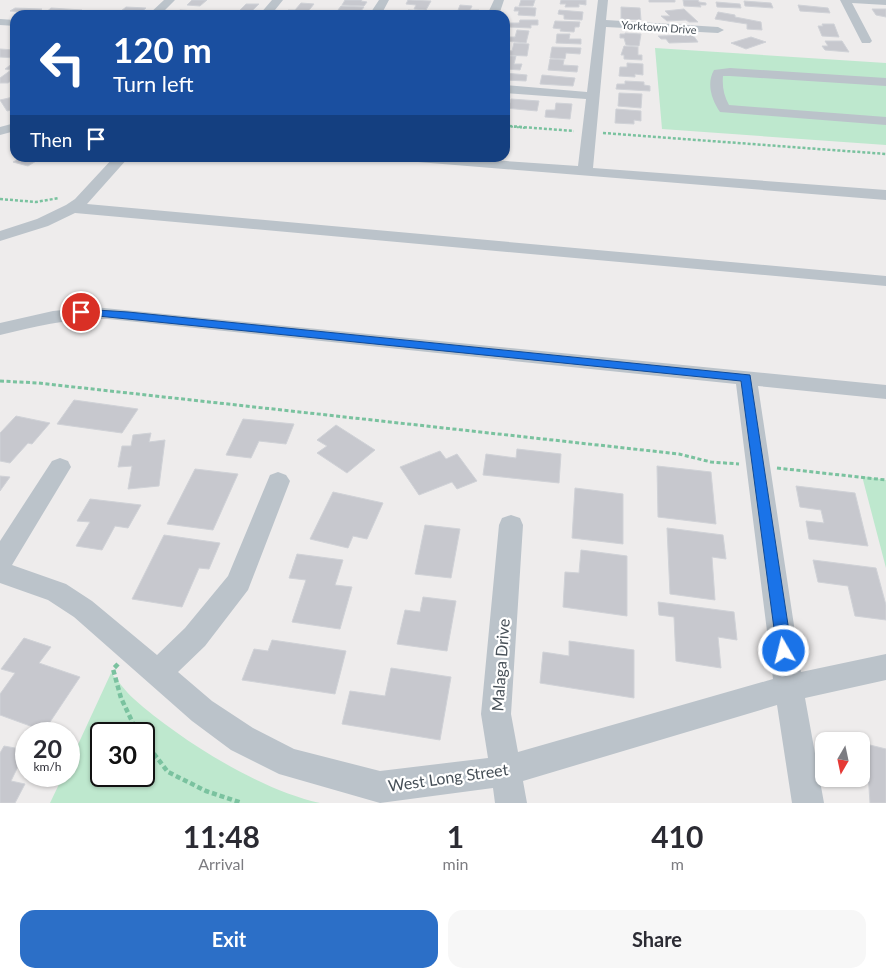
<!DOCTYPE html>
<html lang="en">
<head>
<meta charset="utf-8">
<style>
	body { margin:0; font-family:Lato,sans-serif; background:#f7f7f7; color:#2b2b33; height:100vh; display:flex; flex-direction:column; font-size:19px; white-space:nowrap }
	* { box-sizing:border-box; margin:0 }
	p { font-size:16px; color:#7c7c81 }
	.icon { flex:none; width:28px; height:28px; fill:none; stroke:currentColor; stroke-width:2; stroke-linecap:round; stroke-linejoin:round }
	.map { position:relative; height:803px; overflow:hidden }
	.sheet { display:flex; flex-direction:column; background:#fff; flex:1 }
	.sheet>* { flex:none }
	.top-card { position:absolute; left:10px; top:10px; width:500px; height:152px; border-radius:15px; box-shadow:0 1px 4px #0004; background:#1a4fa0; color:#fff; overflow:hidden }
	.needle { width:32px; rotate:189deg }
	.controls { position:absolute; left:815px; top:732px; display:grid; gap:10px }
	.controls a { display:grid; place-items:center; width:55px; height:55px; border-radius:10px; background:#fff; box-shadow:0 1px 4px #0004; font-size:25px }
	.speed { position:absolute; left:15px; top:722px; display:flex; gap:10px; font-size:25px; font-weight:700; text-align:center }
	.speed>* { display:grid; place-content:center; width:65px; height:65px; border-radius:50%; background:#fff; box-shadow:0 1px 4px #0004; line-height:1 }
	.speed small { font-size:12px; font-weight:400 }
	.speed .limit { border:2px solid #111; border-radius:8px; background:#fff; color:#111 }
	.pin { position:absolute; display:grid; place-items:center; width:42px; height:42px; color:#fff; margin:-21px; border:2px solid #fff; border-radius:50%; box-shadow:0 1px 5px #0007 }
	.me { position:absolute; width:55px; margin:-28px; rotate:352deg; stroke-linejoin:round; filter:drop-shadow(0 0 4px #0008) }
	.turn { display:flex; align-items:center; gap:18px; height:105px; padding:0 20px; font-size:22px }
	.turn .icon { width:65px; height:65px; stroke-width:2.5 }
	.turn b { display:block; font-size:35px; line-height:42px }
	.then { display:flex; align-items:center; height:48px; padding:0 20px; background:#0003; gap:10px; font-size:19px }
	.eta { display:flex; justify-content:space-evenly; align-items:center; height:85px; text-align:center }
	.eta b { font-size:30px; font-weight:700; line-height:35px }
	.action { display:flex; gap:10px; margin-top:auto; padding:10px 20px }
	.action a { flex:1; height:58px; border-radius:15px; background:#2c6fc7; color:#fff; font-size:20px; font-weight:700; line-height:58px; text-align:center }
	.action a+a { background:#f7f7f7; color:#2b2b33 }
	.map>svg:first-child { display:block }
	.green { fill:#bee8ce; fill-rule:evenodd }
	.building { fill:#c7c8ce; stroke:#d0d2d7 }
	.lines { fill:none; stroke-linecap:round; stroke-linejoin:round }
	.path-far3 { stroke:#7ac29f; stroke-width:2; stroke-dasharray:2 1; stroke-linecap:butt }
	.path-far2 { stroke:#7ac29f; stroke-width:2.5; stroke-dasharray:3 2; stroke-linecap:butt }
	.path-far1 { stroke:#7ac29f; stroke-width:3; stroke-dasharray:4 2.5; stroke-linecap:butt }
	.path { stroke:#7ac29f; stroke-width:4.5; stroke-dasharray:5 3; stroke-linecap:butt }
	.minor { fill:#bbc3ca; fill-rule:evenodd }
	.route { fill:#1a73e8; stroke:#114b97 }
	.labels { text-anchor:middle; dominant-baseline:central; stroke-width:4.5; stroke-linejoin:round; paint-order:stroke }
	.far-street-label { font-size:11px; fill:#464f57; stroke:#fff }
	.near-street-label { font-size:16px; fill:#464f57; stroke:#fff }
</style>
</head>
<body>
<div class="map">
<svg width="886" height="803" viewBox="0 0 886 803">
	<rect width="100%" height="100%" fill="#eeecec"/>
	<path class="green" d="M 655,48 L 886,63 L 886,145 L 662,129 Z
		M 862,476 L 886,480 L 886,568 Z
		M 111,673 C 119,682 126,692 134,699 C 180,740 260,790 320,803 L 50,803 L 63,776 L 69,776 L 69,764 ZM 101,734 L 144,734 L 144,776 L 101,776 Z"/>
	<path class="building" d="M 192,0 L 207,0 L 200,6 L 187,5 Z
		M 345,0 L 362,0 L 361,1 L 367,2 L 364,6 L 342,5 Z
		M 408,0 L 410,0 L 431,1 L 426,10 L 414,9 L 416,5 L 406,4 Z
		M 521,0 L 535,0 L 533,6 L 519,6 Z
		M 561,0 L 586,0 L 586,5 L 579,4 L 579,7 L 565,7 L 566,4 L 560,4 Z
		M 649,0 L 675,0 L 675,2 L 649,2 Z
		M 683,0 L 698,0 L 699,2 L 706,3 L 706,5 L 700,5 L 701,7 L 684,6 Z
		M 744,1 L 771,3 L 773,8 L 745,6 Z
		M 716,2 L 740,4 L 741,8 L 717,7 Z
		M 301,3 L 314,4 L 306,14 L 286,13 L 288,10 L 295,10 Z
		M 246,4 L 259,4 L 251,12 L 238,12 Z
		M 460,5 L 472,6 L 470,10 L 479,10 L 478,14 L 457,13 Z
		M 798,5 L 828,8 L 830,13 L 800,11 Z
		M 341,6 L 364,7 L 361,11 L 354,11 L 352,15 L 335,14 Z
		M 126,7 L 146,8 L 138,15 L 116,15 Z
		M 515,7 L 536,8 L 535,16 L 518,15 L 519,11 L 514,11 Z
		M 621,7 L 640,8 L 641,20 L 621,19 Z
		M 15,8 L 42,9 L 33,15 L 21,15 L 25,12 L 10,11 Z
		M 51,8 L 82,10 L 75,15 L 44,14 Z
		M 684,9 L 698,22 L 689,22 L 686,20 L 667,21 L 661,16 L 670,16 L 665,11 Z
		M 872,9 L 886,9 L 886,17 L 876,15 Z
		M 180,10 L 195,11 L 192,13 L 198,14 L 174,15 Z
		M 408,10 L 424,11 L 423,15 L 405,15 Z
		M 559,10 L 583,12 L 582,20 L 564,19 L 564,15 L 558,14 Z
		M 718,12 L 735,15 L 735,17 L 761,22 L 762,30 L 747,29 L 747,24 L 715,19 Z
		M 520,20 L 538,20 L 538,25 L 531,25 L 531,28 L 509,27 L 510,23 L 519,23 Z
		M 555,21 L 580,22 L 579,27 L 575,27 L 574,32 L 560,31 L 561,29 L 553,28 Z
		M 822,24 L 834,24 L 839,37 L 822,36 L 818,26 L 823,26 Z
		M 517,30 L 529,31 L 526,43 L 505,41 L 505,37 L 515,37 Z
		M 625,33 L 641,34 L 639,46 L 626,45 L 624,38 L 620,38 L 620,34 L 625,34 Z
		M 557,34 L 570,34 L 569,39 L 581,39 L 581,44 L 556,43 Z
		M 693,35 L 698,42 L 669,43 L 666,39 L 661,39 L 658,36 Z
		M 751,37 L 766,42 L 746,49 L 731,43 Z
		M 825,41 L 842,41 L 849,52 L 825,50 L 822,46 L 828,46 Z
		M 514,43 L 529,44 L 527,56 L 505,55 L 505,50 L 512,51 Z
		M 624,46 L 638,47 L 638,55 L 642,55 L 642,60 L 624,59 L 624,55 L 621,55 Z
		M 552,47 L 581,48 L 580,54 L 566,53 L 565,59 L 550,58 Z
		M 0,49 L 15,50 L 15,58 L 0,57 Z
		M 505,56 L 516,56 L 514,64 L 522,64 L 520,70 L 505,69 Z
		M 550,59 L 564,60 L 563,65 L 578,66 L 577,72 L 548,70 Z
		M 13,63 L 15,63 L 15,78 L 8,83 L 0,83 L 0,78 L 11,70 L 5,69 Z
		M 627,63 L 643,64 L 643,75 L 635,74 L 635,77 L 619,76 L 620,67 L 627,67 Z
		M 505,73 L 527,75 L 526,81 L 505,80 Z
		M 542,75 L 575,78 L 573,86 L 540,84 Z
		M 625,81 L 644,82 L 644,85 L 650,86 L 650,91 L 616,89 L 617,84 L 625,84 Z
		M 619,93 L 642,94 L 641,108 L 618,106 Z
		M 13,97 L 15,98 L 15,109 L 7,111 L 0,100 Z
		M 511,99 L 539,101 L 537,111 L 505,108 L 505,102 L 510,103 Z
		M 556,103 L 572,104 L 570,119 L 545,117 L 546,110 L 555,110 Z
		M 616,109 L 641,111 L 641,121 L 634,120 L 634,124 L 615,123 Z
		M 21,158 L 41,158 L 28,166 L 13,162 Z
		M 74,400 L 138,409 L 122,433 L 57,424 Z
		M 16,416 L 50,423 L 32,444 L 28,443 L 10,463 L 0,461 L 0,433 Z
		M 243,419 L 294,424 L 286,444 L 259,441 L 251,458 L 226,455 Z
		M 336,425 L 375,450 L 347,473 L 317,453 L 327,446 L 317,440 Z
		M 151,433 L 149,442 L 165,440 L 159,486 L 128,489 L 132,466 L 118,467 L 122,446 L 131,446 L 133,435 Z
		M 517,449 L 561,454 L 559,483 L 483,475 L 486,454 L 516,458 Z
		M 440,451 L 446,459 L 457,454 L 477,481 L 457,489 L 452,482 L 419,495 L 400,467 Z
		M 657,466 L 711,472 L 716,524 L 658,517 Z
		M 195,469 L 238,474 L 213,530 L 167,524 Z
		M 0,476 L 10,477 L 0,491 Z
		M 796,486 L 855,493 L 868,546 L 809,539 L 806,521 L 824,523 L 821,510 L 800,507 Z
		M 575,488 L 623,494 L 623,544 L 572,538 Z
		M 333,492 L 383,503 L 367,539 L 353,536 L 348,548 L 310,539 Z
		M 90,499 L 141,505 L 128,528 L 115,526 L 102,550 L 76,546 L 90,522 L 77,521 Z
		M 425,525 L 460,529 L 451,578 L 415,574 Z
		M 667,528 L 723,535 L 726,559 L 712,557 L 715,600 L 670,594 Z
		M 164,535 L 220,543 L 209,569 L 199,568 L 182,607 L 132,599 Z
		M 581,550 L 627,556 L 627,616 L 563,607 L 565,572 L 579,573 Z
		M 297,554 L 343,560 L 335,585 L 352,587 L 340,629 L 292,622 L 306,580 L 289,578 Z
		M 813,560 L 876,568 L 886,605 L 886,620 L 855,616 L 848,586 L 818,582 Z
		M 423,597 L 456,601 L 447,651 L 397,644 L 405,610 L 420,612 Z
		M 658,602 L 734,612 L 737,640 L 718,637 L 721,668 L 676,661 L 674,617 L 659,615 Z
		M 24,638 L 51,647 L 39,663 L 80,677 L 44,731 L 0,715 L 0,694 L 15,673 L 1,669 Z
		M 272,640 L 346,651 L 335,694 L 242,680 L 254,649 L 268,651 Z
		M 569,641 L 634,650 L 634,698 L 540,683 L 543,652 L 569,656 Z
		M 391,668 L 451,677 L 440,740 L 342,724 L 350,691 L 385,696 Z
		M 866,744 L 886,749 L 886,803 L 870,803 Z
		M 4,746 L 26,750 L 11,781 L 25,784 L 15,803 L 0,803 L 0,753 Z"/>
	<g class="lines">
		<path class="path-far3" d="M 505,126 L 526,128"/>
		<path class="path-far2" d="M 509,126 L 574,131
			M 603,133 L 886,154
			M 0,199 L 36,202 L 59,198"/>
		<path class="path-far1" d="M 0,381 L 38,383 L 679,454 L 711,462 L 739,464
			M 777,468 L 886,480"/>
		<path class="path" d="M 118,664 L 113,669 L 121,698 L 138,734
			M 144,741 L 168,772 L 206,791 L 242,803"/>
		<path class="minor" d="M 164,0 L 175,0 L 160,15 L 148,15 Z
			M 272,0 L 283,0 L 271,15 L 259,15 Z
			M 379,0 L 389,0 L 381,15 L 369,15 Z
			M 494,0 L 504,0 L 499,15 L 487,15 Z
			M 598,0 L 608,0 L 606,20 L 718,27 L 724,30 L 718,33 L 606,27 L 593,168 L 886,190 L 886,200 L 406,161 L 404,158 L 462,158 L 578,166 L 586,99 L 505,93 L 505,85 L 587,92 Z
			M 840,0 L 886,0 L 886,5 L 852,3 L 872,41 L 870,43 L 862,43 Z
			M 0,19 L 15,20 L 15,26 L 0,25 Z
			M 730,68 L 886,78 L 886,86 L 730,76 L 723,76 C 722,87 724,96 729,105 L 886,117 L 886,125 L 720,112 C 712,100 706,84 714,70 Z
			M 15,123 L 15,131 L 0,135 L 0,127 Z
			M 113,158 L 128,158 L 87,204 L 886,276 L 886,286 L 75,213 L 48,226 L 0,241 L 0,231 L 37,219 L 66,205 L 75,199 Z
			M 94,307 L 886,385 L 886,399 L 758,386 L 801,672 L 886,654 L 886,680 L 805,698 L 824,803 L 792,803 L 777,705 L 523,781 L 527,803 L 495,803 L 493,788 L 380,803 L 279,774 L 231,750 L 192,721 L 74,617 L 48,600 L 0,583 L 0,541 L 52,461 L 60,458 L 68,461 L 71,467 L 12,565 L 66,584 L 92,601 L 157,655 L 185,628 L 228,576 L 270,475 L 278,472 L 286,475 L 290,481 L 248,590 L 205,646 L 178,672 L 212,701 L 253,728 L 294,749 L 380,771 L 488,758 L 481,714 L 499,525 L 502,518 L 511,515 L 520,518 L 523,525 L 511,714 L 518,752 L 773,679 L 736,384 L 108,319 C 71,318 36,326 0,335 L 0,323 L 53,311 Z"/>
	</g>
	<path class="route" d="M 81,309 L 128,312 L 750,375 L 792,651 L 790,656 L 784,658 L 779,656 L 777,651 L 741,381 L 78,314 L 76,312 Z"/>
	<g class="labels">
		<g class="far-street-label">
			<text transform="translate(659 27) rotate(4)">Yorktown Drive</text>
		</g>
		<g class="near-street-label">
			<text transform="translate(500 665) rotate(-86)">Malaga Drive</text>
			<text transform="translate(448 777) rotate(-8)">West Long Street</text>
		</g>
	</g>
</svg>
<div class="controls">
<a><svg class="needle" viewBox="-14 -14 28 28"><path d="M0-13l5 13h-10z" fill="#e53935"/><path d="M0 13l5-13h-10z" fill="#7c7c81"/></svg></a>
</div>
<div class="speed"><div>20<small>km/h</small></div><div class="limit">30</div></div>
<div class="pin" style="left:81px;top:312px;background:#d93025"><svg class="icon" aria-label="arrive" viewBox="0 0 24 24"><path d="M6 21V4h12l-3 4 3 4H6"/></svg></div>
<svg class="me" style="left:784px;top:651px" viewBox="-20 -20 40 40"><circle r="17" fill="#1a73e8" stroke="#fff" stroke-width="3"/><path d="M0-11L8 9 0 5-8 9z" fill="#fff"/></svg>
<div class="top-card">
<div class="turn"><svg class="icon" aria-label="left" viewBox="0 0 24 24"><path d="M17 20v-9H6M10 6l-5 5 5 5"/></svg><div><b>120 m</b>Turn left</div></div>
<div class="then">Then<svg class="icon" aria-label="arrive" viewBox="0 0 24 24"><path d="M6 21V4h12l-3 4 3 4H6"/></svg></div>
</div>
</div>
<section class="sheet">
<div class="eta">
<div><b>11:48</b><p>Arrival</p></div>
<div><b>1</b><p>min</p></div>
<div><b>410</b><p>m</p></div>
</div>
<div class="action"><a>Exit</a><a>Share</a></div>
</section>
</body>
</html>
